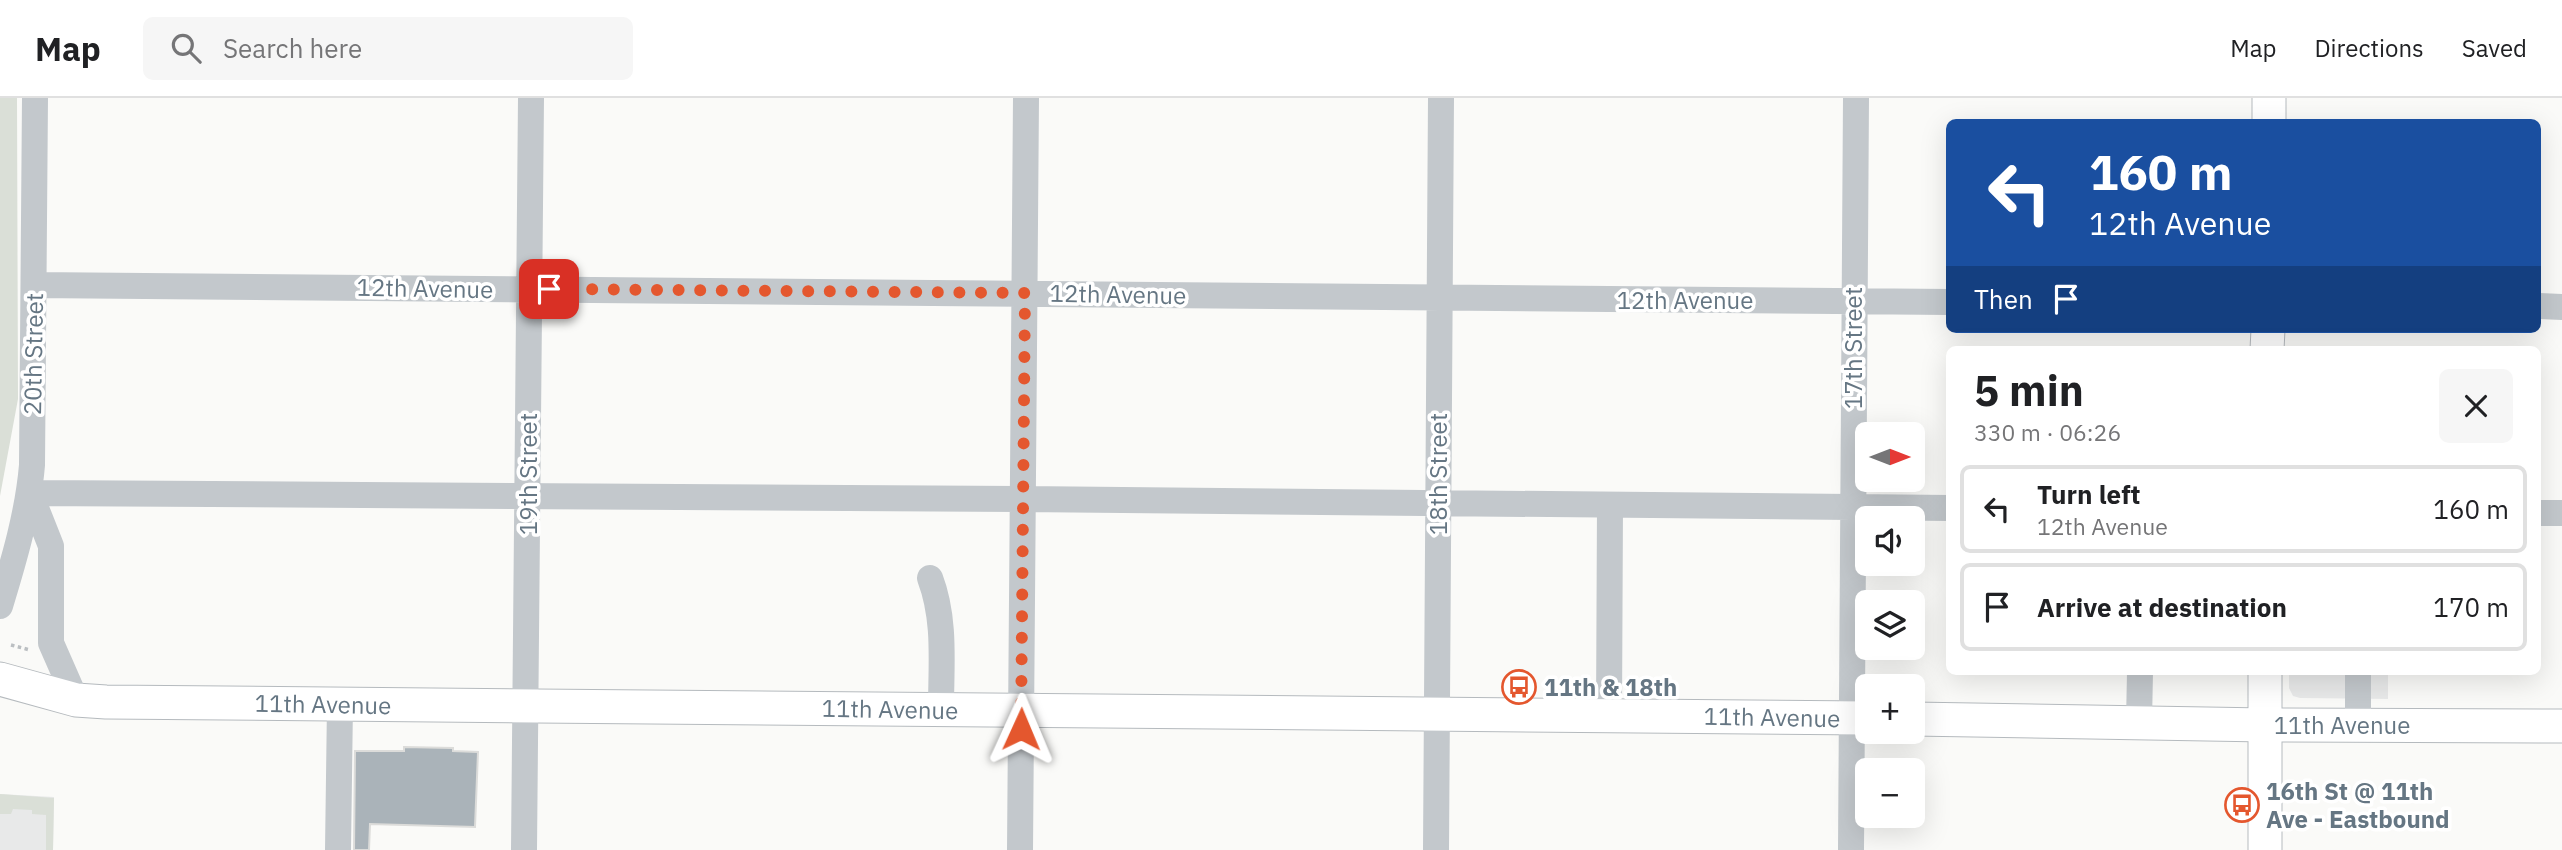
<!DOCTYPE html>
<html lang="en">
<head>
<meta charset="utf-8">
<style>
	body { margin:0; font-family:"IBM Plex Sans",sans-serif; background:#f6f6f6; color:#202124; height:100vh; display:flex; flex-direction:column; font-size:26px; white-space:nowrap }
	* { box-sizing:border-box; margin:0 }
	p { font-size:23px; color:#757577 }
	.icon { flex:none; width:38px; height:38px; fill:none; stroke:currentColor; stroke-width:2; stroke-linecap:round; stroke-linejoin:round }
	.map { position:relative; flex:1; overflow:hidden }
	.side { position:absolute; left:1946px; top:248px; width:595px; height:329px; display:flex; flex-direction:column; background:#fff; border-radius:10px; box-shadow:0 7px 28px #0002 }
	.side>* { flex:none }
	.hud { position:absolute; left:1946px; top:21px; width:595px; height:214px; border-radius:10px; box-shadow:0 7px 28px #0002; background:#1a4fa0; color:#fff; overflow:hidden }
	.needle { width:46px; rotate:90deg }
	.fabs { position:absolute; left:1855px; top:324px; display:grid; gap:14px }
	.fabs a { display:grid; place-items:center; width:70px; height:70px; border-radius:10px; background:#fff; box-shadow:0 7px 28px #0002; font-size:35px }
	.pin { position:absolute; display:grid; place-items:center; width:60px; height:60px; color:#fff; margin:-30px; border-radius:14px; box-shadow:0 4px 10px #0006 }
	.me { position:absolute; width:77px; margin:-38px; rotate:1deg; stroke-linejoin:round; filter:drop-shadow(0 0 5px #0008) }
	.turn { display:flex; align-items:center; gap:24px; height:147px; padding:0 28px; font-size:32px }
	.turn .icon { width:91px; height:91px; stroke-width:2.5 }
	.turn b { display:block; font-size:49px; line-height:60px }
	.then { display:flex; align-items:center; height:66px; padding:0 28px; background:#0003; gap:14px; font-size:26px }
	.round { display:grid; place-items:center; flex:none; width:74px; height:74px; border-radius:10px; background:#f6f6f6 }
	.overview { display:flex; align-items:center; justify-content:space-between; height:119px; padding:0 28px }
	h1 { font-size:42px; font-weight:700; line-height:52px }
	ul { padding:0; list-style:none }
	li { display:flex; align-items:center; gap:21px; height:88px; margin:0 14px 10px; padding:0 14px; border:4px solid #e0e0e0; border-radius:10px }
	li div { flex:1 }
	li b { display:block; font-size:26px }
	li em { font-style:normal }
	header { display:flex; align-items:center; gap:42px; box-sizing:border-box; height:98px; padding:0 35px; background:#fff; border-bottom:2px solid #e0e0e0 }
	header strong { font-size:33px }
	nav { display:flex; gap:38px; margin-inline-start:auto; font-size:24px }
	.search { width:490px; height:63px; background:#f6f6f6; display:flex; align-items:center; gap:18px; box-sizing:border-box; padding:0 24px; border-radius:10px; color:#757577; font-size:26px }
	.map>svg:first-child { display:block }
	.built { fill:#e8e9e9 }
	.green { fill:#dadfd7 }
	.building { fill:#aab3b9; stroke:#dcdcda; stroke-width:2 }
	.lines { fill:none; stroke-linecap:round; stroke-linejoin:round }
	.major-casing { stroke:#b5babe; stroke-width:35 }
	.path { stroke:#bbbfc2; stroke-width:3.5; stroke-dasharray:3.5 3.5; stroke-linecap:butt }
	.minor { stroke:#c3c8cc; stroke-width:26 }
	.major { stroke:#fff; stroke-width:33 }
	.route { stroke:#e4572e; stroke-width:12; stroke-dasharray:0 21.6 }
	.labels { text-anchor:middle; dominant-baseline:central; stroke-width:7; stroke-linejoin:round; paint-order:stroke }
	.street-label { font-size:24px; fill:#657683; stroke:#fff }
	.poi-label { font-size:24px; font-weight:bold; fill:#657683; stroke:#fff; text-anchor:start }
</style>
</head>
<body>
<header>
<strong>Map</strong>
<div class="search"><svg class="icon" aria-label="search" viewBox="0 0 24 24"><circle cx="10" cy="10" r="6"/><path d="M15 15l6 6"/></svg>Search here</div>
<nav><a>Map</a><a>Directions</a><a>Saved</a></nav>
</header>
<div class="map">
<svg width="2562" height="752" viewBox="0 0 2562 752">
	<rect width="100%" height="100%" fill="#fafaf8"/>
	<path class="built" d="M 2289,574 L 2388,574 L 2388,601 L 2300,600 L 2293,598 L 2289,590 Z
		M 0,696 L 54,699 L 53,752 L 0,752 Z"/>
	<path class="green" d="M 0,0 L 17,0 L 18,301 L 0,398 Z
		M 0,696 L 54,700 L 53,752 L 46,752 L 46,717 L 32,716 L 32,712 L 13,711 L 11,716 L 0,716 Z"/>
	<path class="building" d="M 404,649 L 453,650 L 453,653 L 478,654 L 475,729 L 370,726 L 369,752 L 354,752 L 355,653 L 404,653 Z"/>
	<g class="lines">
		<g class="major-casing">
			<path id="major" d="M 2269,24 L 2269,0
				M 2267,252 L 2268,231
				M 0,581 L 76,602 L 106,604 L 1867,620
				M 1913,621 L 2265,627 L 2562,628
				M 2265,752 L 2265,574"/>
		</g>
		<path class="path" d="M 11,547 L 30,552"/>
		<path class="minor" d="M 34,187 L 1950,204
			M 2538,208 L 2562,209
			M 30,395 L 1023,401 L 1950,410
			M 30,395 L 51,448 L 51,545 L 76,602
			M 2538,415 L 2562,415
			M 930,480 C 946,522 941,567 941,611
			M 0,508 C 14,462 28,415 32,367 L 35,0
			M 2358,574 L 2358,627
			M 1609,617 L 1610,407
			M 2139,624 L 2140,574
			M 338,752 L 340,606
			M 524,752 L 531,0
			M 1020,752 L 1026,0
			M 1436,752 L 1441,0
			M 1851,752 L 1856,0"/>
		<use href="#major" class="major"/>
	</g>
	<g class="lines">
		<path class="route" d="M 549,191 L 1025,195 L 1021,631"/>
	</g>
	<defs>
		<g id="bus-ring" transform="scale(1.75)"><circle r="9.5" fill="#fff" stroke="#e4572e" stroke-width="1.5"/><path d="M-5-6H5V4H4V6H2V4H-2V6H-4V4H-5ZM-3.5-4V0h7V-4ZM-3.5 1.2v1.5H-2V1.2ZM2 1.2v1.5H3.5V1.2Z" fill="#e4572e"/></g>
	</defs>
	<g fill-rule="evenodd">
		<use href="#bus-ring" x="1519" y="589"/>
		<use href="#bus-ring" x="2242" y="707"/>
	</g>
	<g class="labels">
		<g class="street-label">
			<text transform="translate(425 190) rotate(1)">12th Avenue</text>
			<text transform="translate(1118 196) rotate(1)">12th Avenue</text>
			<text x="1685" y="202">12th Avenue</text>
			<text transform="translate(1853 250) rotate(-90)">17th Street</text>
			<text transform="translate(33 256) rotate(-89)">20th Street</text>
			<text transform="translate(528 376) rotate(-90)">19th Street</text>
			<text transform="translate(1438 376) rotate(-90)">18th Street</text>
			<text transform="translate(323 606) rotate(1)">11th Avenue</text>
			<text transform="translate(890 611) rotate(1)">11th Avenue</text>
			<text transform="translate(1772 619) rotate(1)">11th Avenue</text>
			<text x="2342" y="627">11th Avenue</text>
		</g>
		<g class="poi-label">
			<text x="1544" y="589">11th &amp; 18th</text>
			<text x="2266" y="693">16th St @ 11th<tspan x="2266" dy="28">Ave - Eastbound</tspan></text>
		</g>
	</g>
</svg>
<div class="fabs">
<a><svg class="needle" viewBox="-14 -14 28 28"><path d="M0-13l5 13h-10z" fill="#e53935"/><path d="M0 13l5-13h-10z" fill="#757577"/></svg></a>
<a><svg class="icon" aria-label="sound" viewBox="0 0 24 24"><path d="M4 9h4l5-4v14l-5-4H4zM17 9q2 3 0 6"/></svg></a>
<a><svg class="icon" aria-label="layers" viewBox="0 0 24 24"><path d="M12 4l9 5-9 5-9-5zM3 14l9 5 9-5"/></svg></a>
<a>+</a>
<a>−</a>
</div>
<div class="pin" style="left:549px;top:191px;background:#d93025"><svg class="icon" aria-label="arrive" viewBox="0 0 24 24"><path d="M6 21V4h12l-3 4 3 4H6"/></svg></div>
<svg class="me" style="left:1021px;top:631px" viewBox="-20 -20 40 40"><path d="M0-17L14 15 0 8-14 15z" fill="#e4572e" stroke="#fff" stroke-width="4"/></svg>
<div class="hud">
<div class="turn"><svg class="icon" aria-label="left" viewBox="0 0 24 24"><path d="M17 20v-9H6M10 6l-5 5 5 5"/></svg><div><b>160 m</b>12th Avenue</div></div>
<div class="then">Then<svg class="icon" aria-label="arrive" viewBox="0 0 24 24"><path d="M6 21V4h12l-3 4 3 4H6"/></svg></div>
</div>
<section class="side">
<div class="overview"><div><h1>5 min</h1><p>330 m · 06:26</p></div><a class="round"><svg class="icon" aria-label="close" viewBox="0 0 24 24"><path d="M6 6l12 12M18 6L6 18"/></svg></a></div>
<ul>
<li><svg class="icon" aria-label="left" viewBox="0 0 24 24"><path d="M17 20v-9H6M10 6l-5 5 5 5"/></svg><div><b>Turn left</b><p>12th Avenue</p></div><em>160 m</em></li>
<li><svg class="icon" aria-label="arrive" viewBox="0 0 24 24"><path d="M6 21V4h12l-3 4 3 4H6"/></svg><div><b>Arrive at destination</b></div><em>170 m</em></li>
</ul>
</section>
</div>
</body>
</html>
